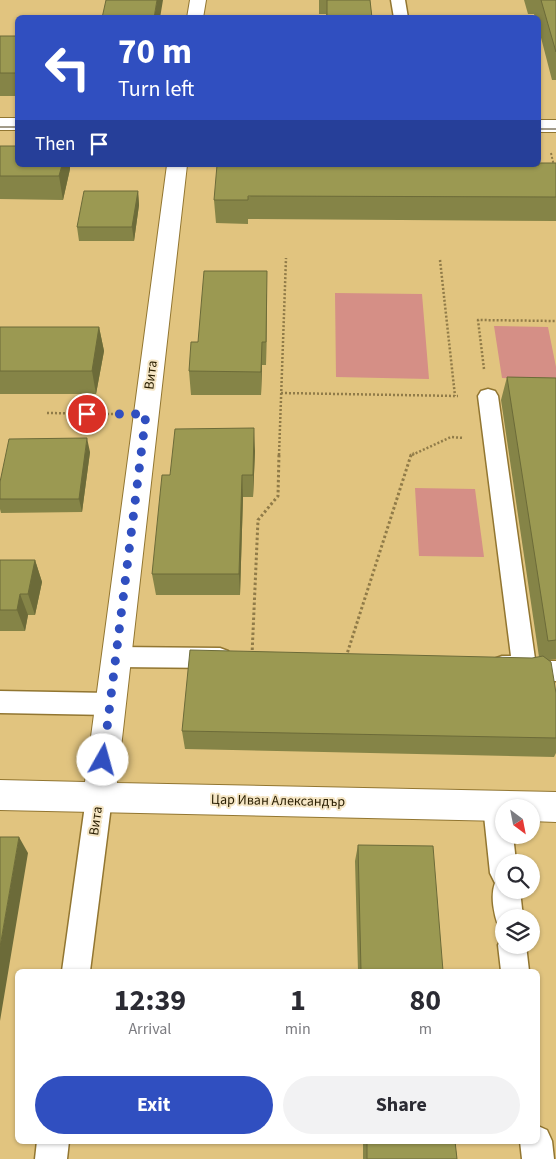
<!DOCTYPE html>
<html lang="en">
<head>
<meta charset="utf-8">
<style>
	body { margin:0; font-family:"Source Sans 3",sans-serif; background:#f2f2f3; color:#2b2b33; height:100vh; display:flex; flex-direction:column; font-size:19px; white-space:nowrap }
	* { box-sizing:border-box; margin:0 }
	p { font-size:16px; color:#7c7c81 }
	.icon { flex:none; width:28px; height:28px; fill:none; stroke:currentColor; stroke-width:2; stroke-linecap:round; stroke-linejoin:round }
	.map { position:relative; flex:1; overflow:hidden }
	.sheet { position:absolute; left:15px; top:969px; width:525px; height:175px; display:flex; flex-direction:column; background:#fff; border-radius:8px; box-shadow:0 1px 4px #0004 }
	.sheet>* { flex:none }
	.top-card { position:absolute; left:15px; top:15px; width:526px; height:152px; border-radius:8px; box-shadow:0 1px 4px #0004; background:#304fc0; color:#fff; overflow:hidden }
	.needle { width:32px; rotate:148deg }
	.buttons { position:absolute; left:495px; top:799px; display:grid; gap:10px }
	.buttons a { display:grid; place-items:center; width:45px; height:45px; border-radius:50%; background:#fff; box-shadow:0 1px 4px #0004; font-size:25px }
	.pin { position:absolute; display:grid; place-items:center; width:42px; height:42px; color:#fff; margin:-21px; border:2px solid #fff; border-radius:50%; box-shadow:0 1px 5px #0007 }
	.me { position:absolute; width:55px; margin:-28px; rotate:7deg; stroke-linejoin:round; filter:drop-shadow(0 0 4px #0008) }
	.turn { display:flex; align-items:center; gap:18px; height:105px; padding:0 20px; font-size:22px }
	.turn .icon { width:65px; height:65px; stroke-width:2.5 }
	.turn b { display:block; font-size:35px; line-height:42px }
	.then { display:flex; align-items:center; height:48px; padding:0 20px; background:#0003; gap:10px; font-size:19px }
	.eta { display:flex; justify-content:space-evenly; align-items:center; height:85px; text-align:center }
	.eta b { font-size:30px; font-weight:700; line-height:35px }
	.cta { display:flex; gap:10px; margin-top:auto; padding:10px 20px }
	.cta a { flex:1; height:58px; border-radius:30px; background:#304fc0; color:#fff; font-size:20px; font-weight:700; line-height:58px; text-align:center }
	.cta a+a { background:#f2f2f3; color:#2b2b33 }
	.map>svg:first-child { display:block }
	.green { fill:#d58f86 }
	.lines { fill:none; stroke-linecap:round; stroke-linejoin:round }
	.lane-casing { stroke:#927631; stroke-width:3 }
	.street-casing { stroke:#927631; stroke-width:2 }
	.secondary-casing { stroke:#927631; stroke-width:2 }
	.path-far2 { stroke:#907b48; stroke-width:2; stroke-dasharray:2 2; stroke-linecap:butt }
	.path-far1 { stroke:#907b48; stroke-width:2.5; stroke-dasharray:2 2; stroke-linecap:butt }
	.path { stroke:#907b48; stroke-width:3; stroke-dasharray:2.5 2.5; stroke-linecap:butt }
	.lane { fill:#fff; fill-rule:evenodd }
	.street { fill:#fff; fill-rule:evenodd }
	.secondary { fill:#fff; fill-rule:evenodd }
	.tram { stroke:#443714; stroke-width:1 }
	.wall { fill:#858447 }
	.shaded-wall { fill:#6c6b39 }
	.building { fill:#9b9952; stroke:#6c6b39 }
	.route { stroke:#304fc0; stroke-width:9; stroke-dasharray:0 16.2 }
	.labels { text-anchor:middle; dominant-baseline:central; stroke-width:4; stroke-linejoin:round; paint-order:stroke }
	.street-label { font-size:14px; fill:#2a1f02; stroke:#f5e6c5 }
</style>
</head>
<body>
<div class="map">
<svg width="556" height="1159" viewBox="0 0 556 1159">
	<rect width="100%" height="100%" fill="#e1c47f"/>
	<path class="green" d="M 335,293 L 422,294 L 429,379 L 336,377 Z
		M 494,326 L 548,327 L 556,367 L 556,379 L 502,378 Z
		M 415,488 L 475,489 L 484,557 L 419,556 Z"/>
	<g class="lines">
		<g class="lane-casing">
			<path id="lane" d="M 391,0 L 405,0 L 408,18 L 394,18 Z
				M 488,389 L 495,391 L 498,396 L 536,666 L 532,673 C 520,678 506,678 494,673 L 490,666 L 494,659 L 502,656 L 511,656 L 478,396 L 481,391 Z
				M 116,647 L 220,648 L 228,651 L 232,658 L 228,665 L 220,668 L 116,667 L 108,664 L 104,657 L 108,650 Z
				M 546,661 L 556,661 L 556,681 L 546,681 L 538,678 L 534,671 L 538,664 Z
				M 0,691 L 110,693 L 119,696 L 122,704 L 119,712 L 110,715 L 0,713 Z
				M 99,786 L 108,789 L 112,798 L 90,971 L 62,971 L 86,798 L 90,789 Z
				M 496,794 L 505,797 L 509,806 L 504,808 L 504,835 L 513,835 L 516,862 L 504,862 L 504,890 L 520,890 L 523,918 L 504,918 L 504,930 L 499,928 C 494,915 490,896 495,883 L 490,873 L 483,806 L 487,797 Z
				M 504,934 L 504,945 L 526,945 L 529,971 L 501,971 L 498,945 Z
				M 538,1126 L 547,1130 L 552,1141 L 554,1159 L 522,1159 L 520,1141 L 538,1141 Z
				M 37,1141 L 69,1141 L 67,1159 L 35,1159 Z"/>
		</g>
		<g class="street-casing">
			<path id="street" d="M 190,0 L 206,0 L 203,18 L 187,18 Z
				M 167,165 L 187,165 L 117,783 L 556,792 L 556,822 L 531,821 L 531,808 L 504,808 L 504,821 L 0,810 L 0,780 L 85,782 Z"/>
		</g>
		<g class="secondary-casing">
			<path id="secondary" d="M 0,118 L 18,118 L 18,130 L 0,130 Z
				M 539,120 L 556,120 L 556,132 L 539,132 Z"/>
		</g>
		<path class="path-far2" d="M 551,153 L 556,175"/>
		<path class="path-far1" d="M 440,260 L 455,396
			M 484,369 L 478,320 L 556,321
			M 281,393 L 458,396
			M 47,413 L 114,414
			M 279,455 L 286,258
			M 412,455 L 451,437 L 464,438"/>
		<path class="path" d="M 252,655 L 258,520 L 278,496 L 279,453
			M 346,657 L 411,455 L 414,453"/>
		<use href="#lane" class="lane"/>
		<use href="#street" class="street"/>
		<use href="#secondary" class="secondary"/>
		<path class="tram" d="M 0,127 L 18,127
			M 539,129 L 556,129"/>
	</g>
	<path class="wall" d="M 319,0 L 370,0 L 372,18 L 326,18 L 326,14 L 319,14 Z
		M 524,0 L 556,0 L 556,80 L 552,80 L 539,30 L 539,18 L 535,18 L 534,14 L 528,14 Z
		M 0,36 L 18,36 L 18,96 L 0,96 Z
		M 0,146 L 18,165 L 70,165 L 70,169 L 63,200 L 0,199 Z
		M 556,163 L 556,221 L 248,219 L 248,224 L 216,223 L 214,200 Z
		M 138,191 L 139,205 L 134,241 L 79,241 L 77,227 Z
		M 267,294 L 266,365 L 262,365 L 261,395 L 191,395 L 189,371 L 198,342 Z
		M 0,327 L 99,327 L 104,351 L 96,394 L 0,394 Z
		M 507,377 L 556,378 L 556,659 L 549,660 L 556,693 L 556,753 L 554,757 L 185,749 L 182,731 L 539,657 L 501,400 Z
		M 255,451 L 253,497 L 243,497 L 240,595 L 156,595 L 152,574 L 170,475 Z
		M 90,452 L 82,512 L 1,513 L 0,509 L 0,482 Z
		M 0,560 L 35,560 L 42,582 L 35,615 L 28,615 L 25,631 L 0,631 Z
		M 358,845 L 443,971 L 358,971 L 355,861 Z
		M 363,1141 L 455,1141 L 457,1159 L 363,1159 Z"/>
	<path class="shaded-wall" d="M 157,0 L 163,0 L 160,18 L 154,18 Z
		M 62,165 L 70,165 L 70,169 L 63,200 L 59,176 Z
		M 138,191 L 139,205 L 134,241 L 132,227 Z
		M 267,271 L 267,294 L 266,365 L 266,342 Z
		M 99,327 L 104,351 L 96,394 L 92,371 Z
		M 262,342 L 262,365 L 261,395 L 261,372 Z
		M 254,428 L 255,451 L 253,497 L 253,475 Z
		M 87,438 L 90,452 L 82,512 L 79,499 Z
		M 242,475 L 243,497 L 240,595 L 239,574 Z
		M 35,560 L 42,582 L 35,615 L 28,594 Z
		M 20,594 L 28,615 L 25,631 L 17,610 Z
		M 19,837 L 28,853 L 0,1021 L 0,947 Z"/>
	<path class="building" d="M 106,0 L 157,0 L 154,18 L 102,18 Z
		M 327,0 L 370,0 L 372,18 L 327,18 Z
		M 541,0 L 556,0 L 556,52 Z
		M 0,36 L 18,36 L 18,73 L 0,73 Z
		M 0,146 L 18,146 L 18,165 L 62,165 L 59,176 L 0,176 Z
		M 539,163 L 556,163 L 556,197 L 248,196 L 248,200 L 214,200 L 217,165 L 539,165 Z
		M 84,191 L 138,191 L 132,227 L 77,227 Z
		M 204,271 L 267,271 L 266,342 L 262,342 L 261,372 L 189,371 L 191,342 L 198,342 Z
		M 0,327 L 99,327 L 92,371 L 0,371 Z
		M 507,377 L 556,378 L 556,640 L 548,641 Z
		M 254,428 L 253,475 L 242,475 L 239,574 L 152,574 L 162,475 L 170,475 L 175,429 Z
		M 87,438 L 79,499 L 0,499 L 0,482 L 9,439 Z
		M 0,560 L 35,560 L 28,594 L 20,594 L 17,610 L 0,610 Z
		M 190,650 L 532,658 L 543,656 L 551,662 L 556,693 L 556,738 L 182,731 Z
		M 0,837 L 19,837 L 0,947 Z
		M 358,845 L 433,846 L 443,971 L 361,971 Z
		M 367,1141 L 455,1141 L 457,1159 L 367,1159 Z"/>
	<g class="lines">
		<path class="route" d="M 87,414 L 146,414 L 103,760"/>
	</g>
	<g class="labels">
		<g class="street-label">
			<text transform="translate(151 375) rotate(-83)">Вита</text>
			<text transform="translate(278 801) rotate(1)">Цар Иван Александър</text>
			<text transform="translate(96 821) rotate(-82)">Вита</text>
		</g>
	</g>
</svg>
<div class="buttons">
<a><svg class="needle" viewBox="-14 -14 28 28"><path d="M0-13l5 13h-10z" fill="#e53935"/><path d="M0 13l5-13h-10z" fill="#7c7c81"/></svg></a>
<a><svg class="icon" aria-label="search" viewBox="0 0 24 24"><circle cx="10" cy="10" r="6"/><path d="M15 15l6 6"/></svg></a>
<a><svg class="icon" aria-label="layers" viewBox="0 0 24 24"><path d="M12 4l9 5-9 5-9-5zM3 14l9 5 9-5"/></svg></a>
</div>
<div class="pin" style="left:87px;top:414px;background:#d93025"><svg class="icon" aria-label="arrive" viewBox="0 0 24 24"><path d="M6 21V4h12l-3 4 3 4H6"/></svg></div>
<svg class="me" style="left:103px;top:760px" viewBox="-20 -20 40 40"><circle r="19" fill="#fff"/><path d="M0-13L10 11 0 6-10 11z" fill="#304fc0"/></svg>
<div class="top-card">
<div class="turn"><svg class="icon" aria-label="left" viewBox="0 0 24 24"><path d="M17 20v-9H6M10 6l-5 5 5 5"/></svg><div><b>70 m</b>Turn left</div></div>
<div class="then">Then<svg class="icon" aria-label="arrive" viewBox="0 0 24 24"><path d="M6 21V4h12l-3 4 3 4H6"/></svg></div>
</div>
<section class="sheet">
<div class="eta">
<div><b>12:39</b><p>Arrival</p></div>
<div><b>1</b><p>min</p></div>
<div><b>80</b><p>m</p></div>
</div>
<div class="cta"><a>Exit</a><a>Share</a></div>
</section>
</div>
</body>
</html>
